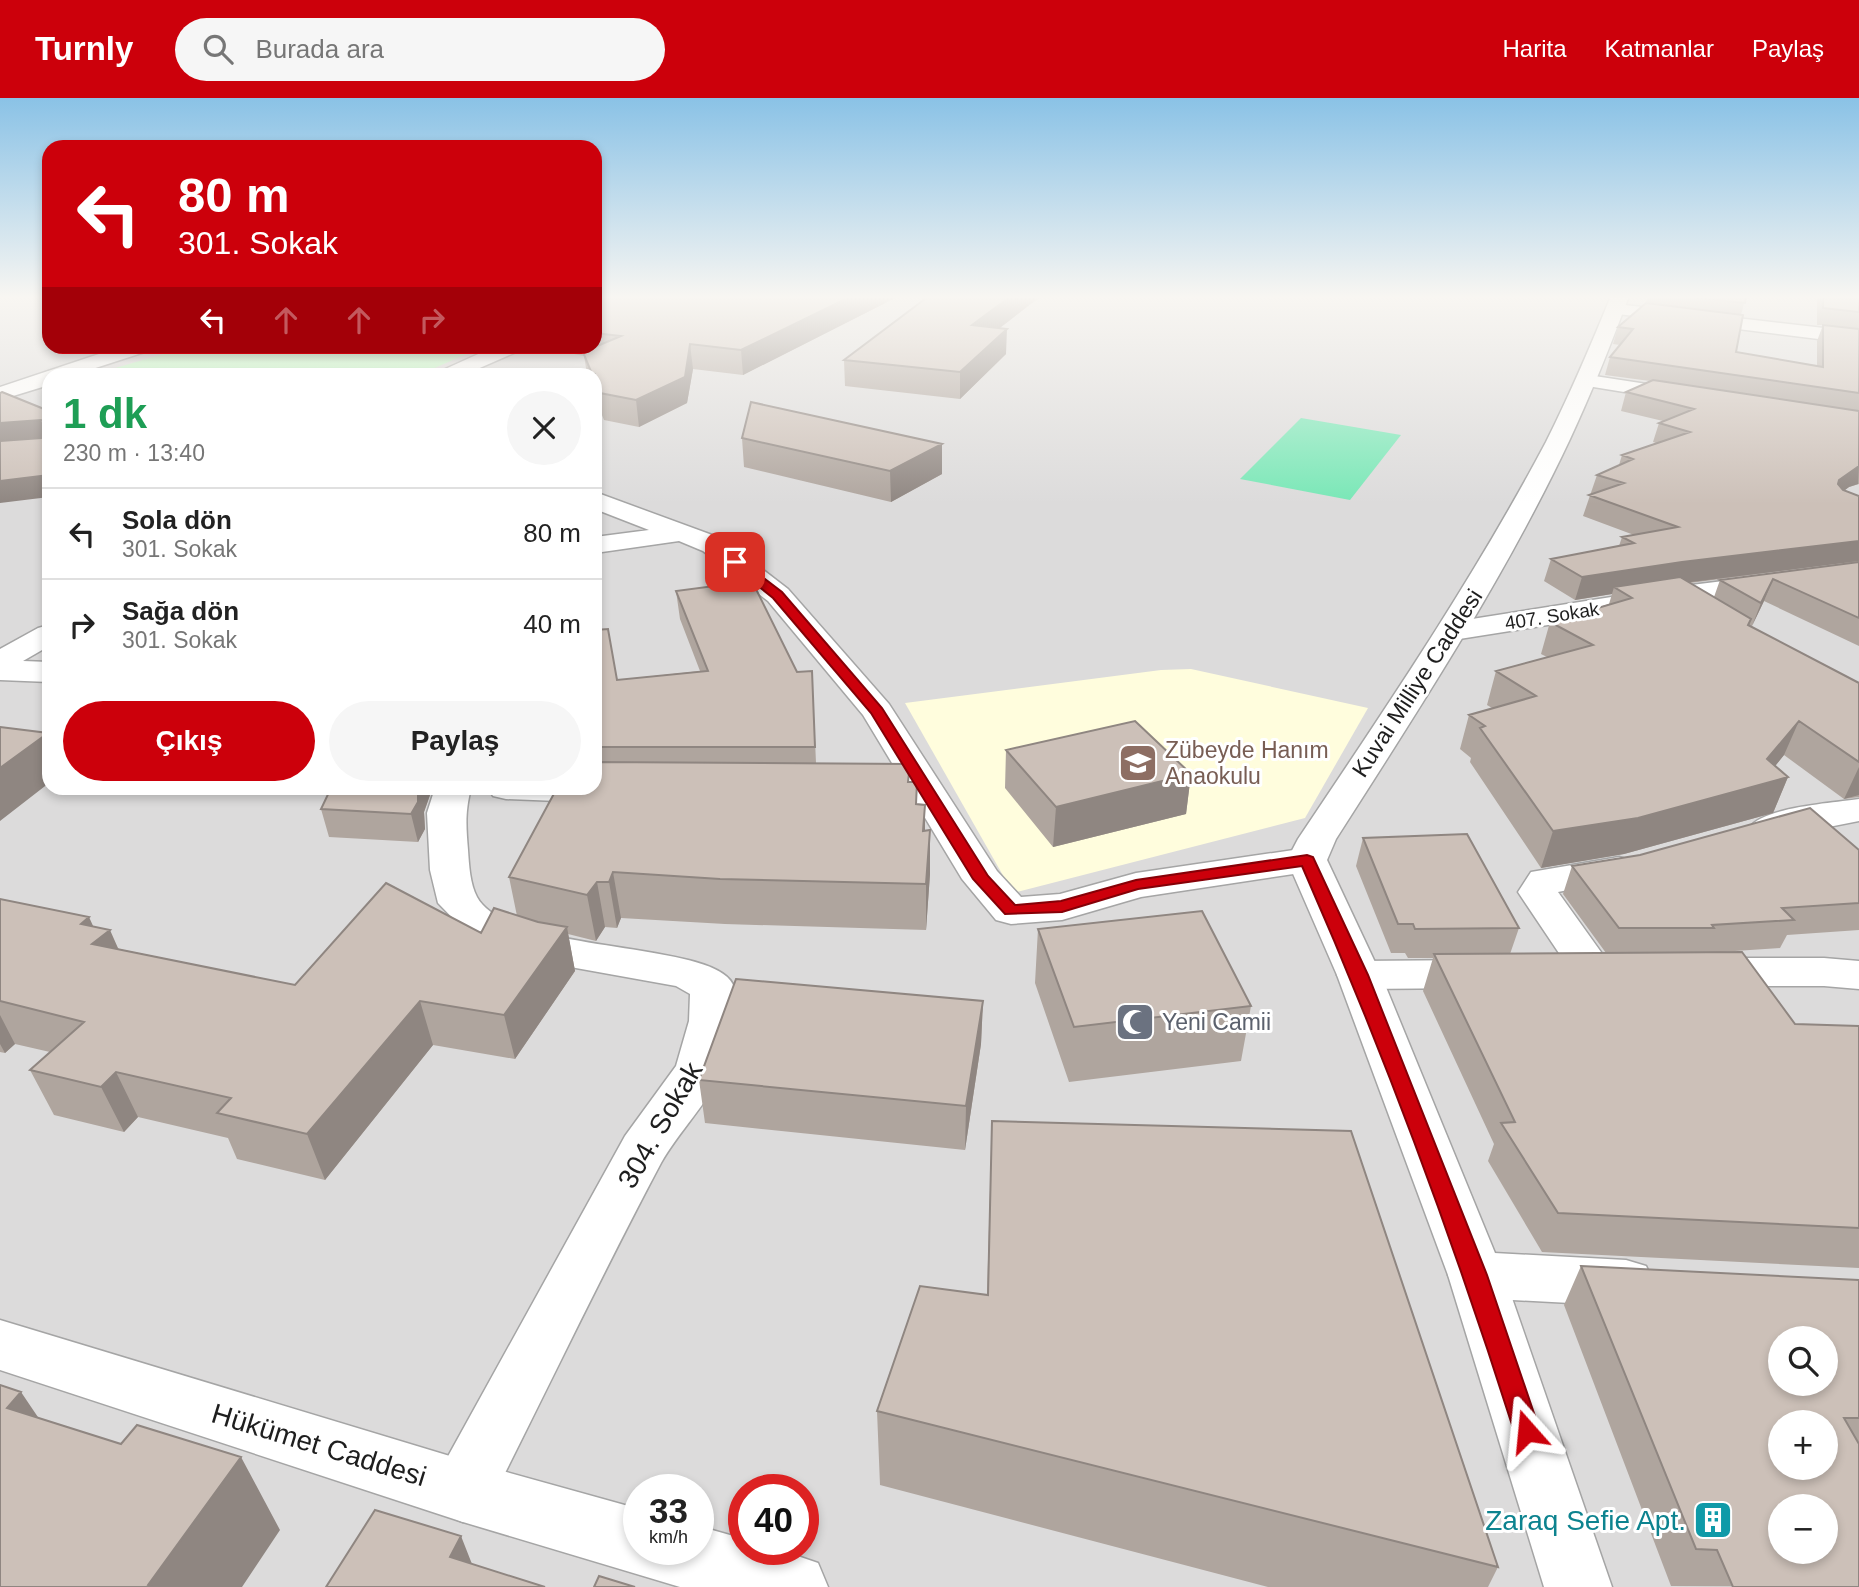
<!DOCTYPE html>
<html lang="tr">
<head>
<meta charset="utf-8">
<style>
	body { margin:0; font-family:Arial,sans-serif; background:#f6f6f6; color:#222; height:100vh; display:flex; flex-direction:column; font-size:26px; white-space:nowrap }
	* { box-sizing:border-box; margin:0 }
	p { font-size:23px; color:#767676 }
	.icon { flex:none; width:38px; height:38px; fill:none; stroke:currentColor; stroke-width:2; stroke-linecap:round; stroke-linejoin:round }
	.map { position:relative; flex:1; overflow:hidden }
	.panel { position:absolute; left:42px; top:270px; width:560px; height:427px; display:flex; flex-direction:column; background:#fff; border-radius:21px; box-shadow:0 4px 10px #0003 }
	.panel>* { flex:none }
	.banner { position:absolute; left:42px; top:42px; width:560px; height:214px; border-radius:21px; box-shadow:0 4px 10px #0003; background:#cc000b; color:#fff; overflow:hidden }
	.tools { position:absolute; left:1768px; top:1228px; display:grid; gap:14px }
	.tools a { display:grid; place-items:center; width:70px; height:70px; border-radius:50%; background:#fff; box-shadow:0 4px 10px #0003; font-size:35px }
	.speed { position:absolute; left:623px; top:1376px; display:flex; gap:14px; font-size:35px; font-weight:700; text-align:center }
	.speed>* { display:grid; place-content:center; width:91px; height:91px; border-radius:50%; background:#fff; box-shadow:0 4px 10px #0003; line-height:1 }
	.speed small { font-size:18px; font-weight:400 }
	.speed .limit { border:10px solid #d22; background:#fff; color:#111 }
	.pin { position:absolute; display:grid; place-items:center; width:60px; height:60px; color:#fff; margin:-30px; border-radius:14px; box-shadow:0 4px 10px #0006 }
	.me { position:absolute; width:77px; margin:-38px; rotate:342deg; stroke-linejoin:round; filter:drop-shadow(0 0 5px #0008) }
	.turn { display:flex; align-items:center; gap:24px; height:147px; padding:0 21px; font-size:32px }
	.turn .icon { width:91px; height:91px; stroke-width:2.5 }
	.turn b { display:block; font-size:49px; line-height:60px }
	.lanes { display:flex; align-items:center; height:66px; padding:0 21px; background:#0003; justify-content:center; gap:35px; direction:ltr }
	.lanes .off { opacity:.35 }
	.round { display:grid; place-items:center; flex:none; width:74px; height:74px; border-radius:37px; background:#f6f6f6 }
	.summary { display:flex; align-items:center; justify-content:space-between; height:119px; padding:0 21px }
	h1 { font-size:42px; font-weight:700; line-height:52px; color:#1e9e55 }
	.button { display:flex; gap:14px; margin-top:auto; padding:14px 21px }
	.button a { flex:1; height:80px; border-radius:42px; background:#cc000b; color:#fff; font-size:28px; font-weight:700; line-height:80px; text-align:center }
	.button a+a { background:#f6f6f6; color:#222 }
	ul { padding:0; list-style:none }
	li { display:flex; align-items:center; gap:21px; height:91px; padding:0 21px; border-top:2px solid #e0e0e0 }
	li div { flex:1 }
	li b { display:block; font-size:26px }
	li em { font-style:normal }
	header { display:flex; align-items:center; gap:42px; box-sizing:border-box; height:98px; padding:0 35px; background:#cc000b; color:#fff }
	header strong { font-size:33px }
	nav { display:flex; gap:38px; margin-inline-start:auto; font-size:24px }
	.search { width:490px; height:63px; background:#f6f6f6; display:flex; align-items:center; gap:18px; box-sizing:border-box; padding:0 24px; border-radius:38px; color:#767676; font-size:26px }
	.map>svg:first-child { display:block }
	.residential { fill:#dcdbdb; fill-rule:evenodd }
	.education { fill:#fffddd }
	.park { fill:#bbffbd }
	.pitch { fill:#78e7b6 }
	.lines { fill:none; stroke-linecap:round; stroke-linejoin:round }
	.minor-casing { stroke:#a5a5a5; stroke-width:3 }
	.tertiary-casing { stroke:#a5a5a5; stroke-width:3 }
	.minor { fill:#fff; fill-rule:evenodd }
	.tertiary { fill:#fff; fill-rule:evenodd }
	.wall { fill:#afa59e; fill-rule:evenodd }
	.shaded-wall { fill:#8f8681 }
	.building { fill:#ccc0b8; stroke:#8f8681; stroke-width:2; fill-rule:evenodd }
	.route { fill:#cc000b; stroke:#850007; stroke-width:2 }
	.labels { text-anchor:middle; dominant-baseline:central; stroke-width:6; stroke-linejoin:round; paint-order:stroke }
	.far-street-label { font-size:19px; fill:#1e1e1e; stroke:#fff }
	.street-label { font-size:23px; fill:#1e1e1e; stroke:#fff }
	.education-label { font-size:23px; fill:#785e54; stroke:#fff; text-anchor:start }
	.worship-label { font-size:23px; fill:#5b616d; stroke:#fff; text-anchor:start }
	.near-street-label { font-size:28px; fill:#1e1e1e; stroke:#fff }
	.near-culture-label { font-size:28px; fill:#0d838f; stroke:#fff; text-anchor:end }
</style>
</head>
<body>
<header>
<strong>Turnly</strong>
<div class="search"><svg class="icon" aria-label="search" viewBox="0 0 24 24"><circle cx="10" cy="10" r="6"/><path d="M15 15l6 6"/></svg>Burada ara</div>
<nav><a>Harita</a><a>Katmanlar</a><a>Paylaş</a></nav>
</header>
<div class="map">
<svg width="1859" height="1489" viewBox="0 0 1859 1489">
	<rect width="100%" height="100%" fill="#f0ebe3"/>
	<path class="residential" d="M 0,198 L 49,198 L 49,248 L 595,248 L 595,198 L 1859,198 L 1859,1489 L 0,1489 ZM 49,276 L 595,276 L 595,690 L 49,690 ZM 1780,1241 L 1825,1241 L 1825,1286 L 1780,1286 ZM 1780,1325 L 1825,1325 L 1825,1370 L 1780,1370 ZM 639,1391 L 698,1391 L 698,1451 L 639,1451 ZM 744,1391 L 803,1391 L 803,1451 L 744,1451 ZM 1780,1409 L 1825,1409 L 1825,1454 L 1780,1454 Z"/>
	<path class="education" d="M 1191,571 L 1368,610 L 1305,720 L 1013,795 L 905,605 L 1161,572 Z"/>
	<path class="park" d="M 461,249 L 478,251 L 421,276 L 95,276 L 187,249 Z"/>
	<path class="pitch" d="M 1301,320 L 1401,337 L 1350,402 L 1240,381 Z"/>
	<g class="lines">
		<g class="minor-casing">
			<path id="minor" d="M 1616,206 L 1859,234 L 1859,246 L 1610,215 L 1607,211 Z
				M 496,248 L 523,248 L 521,252 L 466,276 L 440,276 L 443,272 Z
				M 1588,277 L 1686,292 L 1694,293 L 1697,298 L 1694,303 L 1686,304 L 1581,287 L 1578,283 L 1581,279 Z
				M 595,394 L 723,441 L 788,491 L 889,606 L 997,773 L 1021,799 L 1060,796 L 1136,775 L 1307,750 L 1321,754 L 1327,762 L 1321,770 L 1307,774 L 1141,799 L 1062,822 L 1011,826 L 996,822 L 962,781 L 863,617 L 768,503 L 703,453 L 679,443 L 595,455 L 595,439 L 649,432 L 595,411 Z
				M 1859,466 L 1859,482 L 1675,507 L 1453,542 L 1442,539 L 1438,533 L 1442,527 L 1453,524 L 1675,489 Z
				M 49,527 L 49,548 L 23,563 L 49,564 L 49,584 L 0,582 L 0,551 L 38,530 Z
				M 595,682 L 622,686 L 627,694 L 622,702 L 609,705 L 506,701 L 493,698 L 488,690 L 595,690 Z
				M 435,690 L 471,690 C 465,714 466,728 468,752 C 469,767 470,786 477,799 C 509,858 720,841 734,889 C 740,910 730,952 722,972 C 708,1006 679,1033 661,1065 C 600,1180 544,1298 485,1415 L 463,1424 L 441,1415 L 431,1393 L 441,1371 L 625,1038 L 676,968 L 689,923 L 690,896 L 676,888 L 548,865 L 472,840 L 438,805 L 430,772 L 427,715 Z
				M 1859,701 L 1859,723 L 1768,741 L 1755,738 L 1749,730 C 1763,709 1833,705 1859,701 Z
				M 1619,759 L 1633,763 L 1639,771 L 1633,779 L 1558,794 L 1616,875 L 1609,885 L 1594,889 L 1579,885 L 1518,794 L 1531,774 Z
				M 1704,860 L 1824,860 L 1859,863 L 1859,891 L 1824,888 L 1704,888 L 1689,884 L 1682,874 L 1689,864 Z
				M 1479,862 L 1494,866 L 1501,876 L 1494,886 L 1479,890 L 1359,891 L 1344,887 L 1337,877 L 1344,867 L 1359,863 Z
				M 1476,1154 L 1626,1162 L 1646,1168 L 1654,1185 L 1646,1202 L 1626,1208 L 1476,1200 L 1457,1193 L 1448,1177 L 1457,1161 Z"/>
		</g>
		<g class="tertiary-casing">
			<path id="tertiary" d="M 1611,198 L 1629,198 C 1611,246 1592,294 1570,341 C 1504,481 1419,611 1336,741 L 1327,762 L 1381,877 L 1504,1177 L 1612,1489 L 1544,1489 L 1448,1177 L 1337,877 L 1287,762 L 1298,741 C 1385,611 1473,482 1546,344 C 1570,296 1591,247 1611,198 Z
				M 123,248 L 153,248 L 151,252 L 77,276 L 49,276 L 49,287 L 0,302 L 0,289 Z
				M 0,1222 L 463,1362 L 639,1411 L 639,1451 L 698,1451 L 698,1428 L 744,1441 L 744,1451 L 777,1451 L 818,1465 L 828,1489 L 680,1489 L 463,1424 L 0,1272 Z"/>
		</g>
		<use href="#minor" class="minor"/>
		<use href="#tertiary" class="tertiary"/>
	</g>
	<path class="wall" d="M 595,198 L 899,198 L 743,277 L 693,271 L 687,305 L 639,329 L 604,322 L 595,300 L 595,276 L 587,276 L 584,258 L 574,256 L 572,248 L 595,248 Z
		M 1041,198 L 1000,230 L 1006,256 L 960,301 L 845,288 L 844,262 Z
		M 1648,198 L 1746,198 L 1741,217 L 1736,254 L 1817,268 L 1817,243 L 1823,227 L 1817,227 L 1817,198 L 1859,198 L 1859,386 L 1849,389 L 1845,392 L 1859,398 L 1859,548 L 1764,503 L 1752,528 L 1749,527 L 1749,528 L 1859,585 L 1859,699 L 1844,701 L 1784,657 L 1775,668 L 1788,679 L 1773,715 L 1624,756 L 1541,770 L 1470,664 L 1471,660 L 1460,651 L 1469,617 L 1492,610 L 1487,607 L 1496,573 L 1547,559 L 1541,556 L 1550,524 L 1609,506 L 1612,496 L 1575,502 L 1544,483 L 1551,461 L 1619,448 L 1622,439 L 1634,437 L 1583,418 L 1597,377 L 1619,367 L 1622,357 L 1656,345 L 1653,344 L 1659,325 L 1663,323 L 1621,313 L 1626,294 L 1650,283 L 1605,277 L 1610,259 L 1620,247 L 1613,246 L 1618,229 L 1645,206 ZM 1859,463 L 1720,482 L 1714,499 L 1690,485 Z
		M 742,340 L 942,376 L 891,404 L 744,369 Z
		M 676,493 L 797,574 L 812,573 L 816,665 L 910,684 L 925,732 L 930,776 L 926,832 L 725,826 L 621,820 L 617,830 L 605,829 L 596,843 L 568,836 L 575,873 L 515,961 L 433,947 L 325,1082 L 237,1061 L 228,1040 L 138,1019 L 124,1034 L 54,1017 L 30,972 L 50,954 L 15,946 L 5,955 L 0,954 L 0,801 L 93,828 L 119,851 L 295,887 L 481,835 L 517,818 L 509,779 L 595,690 L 595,532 L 617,582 L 700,573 L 680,521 Z
		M 1006,652 L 1191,676 L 1186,716 L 1053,749 L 1005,690 Z
		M 430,697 L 424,714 L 425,731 L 418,744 L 329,739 L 321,711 Z
		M 1363,740 L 1519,830 L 1510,856 L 1606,855 L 1563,796 L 1572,768 L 1859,752 L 1859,832 L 1787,837 L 1780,850 L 1720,854 L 1795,926 L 1859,928 L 1859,1170 L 1542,1154 L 1488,1063 L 1494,1046 L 1423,893 L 1433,860 L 1408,860 L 1405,855 L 1391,855 L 1356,768 Z
		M 1038,831 L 1251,908 L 1241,963 L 1069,984 L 1035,885 Z
		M 983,903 L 981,946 L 965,1052 L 705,1025 L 699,982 Z
		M 992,1023 L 1498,1469 L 1488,1489 L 1268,1489 L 880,1387 L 877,1313 L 987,1197 Z
		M 1581,1168 L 1859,1182 L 1859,1489 L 1671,1488 L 1564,1207 Z"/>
	<path class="shaded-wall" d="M 852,198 L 899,198 L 743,277 L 741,252 Z
		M 1011,198 L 1041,198 L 971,252 L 972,227 Z
		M 1007,231 L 1006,256 L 960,301 L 960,274 Z
		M 690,246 L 693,271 L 687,305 L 639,329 L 636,302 Z
		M 41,322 L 49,341 L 0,345 L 0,325 Z
		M 942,346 L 942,376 L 891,404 L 890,373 Z
		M 1859,368 L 1858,386 L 1849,389 L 1830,403 L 1839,382 Z
		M 49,377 L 49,399 L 0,405 L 0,383 Z
		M 1859,443 L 1859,463 L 1675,486 L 1614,489 L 1612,496 L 1575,502 L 1582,479 L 1682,464 Z
		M 1773,481 L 1764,503 L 1752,528 L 1761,505 Z
		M 1799,623 L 1784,657 L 1760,687 L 1788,679 L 1773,715 L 1624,756 L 1541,770 L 1553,733 L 1767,661 Z
		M 48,635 L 49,638 L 49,685 L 0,723 L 0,670 Z
		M 1859,669 L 1859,697 L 1844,701 Z
		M 1191,676 L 1186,716 L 1053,749 L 1056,709 Z
		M 418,690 L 428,690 L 430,697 L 424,714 L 425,731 L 418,744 L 411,716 Z
		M 925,707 L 925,751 L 923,733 Z
		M 930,732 L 930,776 L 926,832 L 926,786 Z
		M 613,774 L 621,820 L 617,830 L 609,784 Z
		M 597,784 L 605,829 L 596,843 L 587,797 Z
		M 89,819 L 99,841 L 110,832 L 129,875 L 113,890 L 81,826 Z
		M 567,829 L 575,873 L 515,961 L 504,917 Z
		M 420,903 L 433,947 L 325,1082 L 307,1036 Z
		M 983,903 L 981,946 L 965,1052 L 966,1008 Z
		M 0,917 L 15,946 L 5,955 L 0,946 Z
		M 116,974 L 138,1019 L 124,1034 L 101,989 Z
		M 21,1294 L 71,1368 L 7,1310 Z
		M 241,1359 L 280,1432 L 242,1489 L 149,1489 L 148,1487 Z
		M 461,1438 L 481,1489 L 450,1459 Z"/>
	<path class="building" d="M 595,198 L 852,198 L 741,252 L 690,246 L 685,279 L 636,302 L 600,295 L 595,283 L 595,276 L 592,276 L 583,254 L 621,238 L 595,235 Z
		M 929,198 L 1011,198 L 972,227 L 1007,231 L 960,274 L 844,262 Z
		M 1679,198 L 1746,198 L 1745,205 Z
		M 1823,198 L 1859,198 L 1859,214 L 1823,210 Z
		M 1646,205 L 1743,217 L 1736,254 L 1823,269 L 1823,227 L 1859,231 L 1859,295 L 1610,259 L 1633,231 L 1618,229 Z
		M 1653,282 L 1859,313 L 1859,368 L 1839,382 L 1838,386 L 1843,392 L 1859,398 L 1859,443 L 1682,464 L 1582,479 L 1551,461 L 1634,445 L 1622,439 L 1678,429 L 1589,397 L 1624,385 L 1597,377 L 1633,361 L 1622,357 L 1690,334 L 1659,325 L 1694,311 L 1626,294 Z
		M 2,294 L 49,313 L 49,377 L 0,383 L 0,343 L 41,340 L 44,324 L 41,322 L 0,325 L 0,295 Z
		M 751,304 L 942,346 L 890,373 L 742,340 Z
		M 1859,464 L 1859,520 L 1773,481 L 1761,505 L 1720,482 Z
		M 1680,479 L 1751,521 L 1748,527 L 1859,585 L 1859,664 L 1799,623 L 1767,661 L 1788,679 L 1638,720 L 1553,733 L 1480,630 L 1485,628 L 1469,617 L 1536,598 L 1496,573 L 1593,547 L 1550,524 L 1632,500 L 1614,489 Z
		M 752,483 L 797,574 L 812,573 L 815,649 L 595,649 L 595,532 L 608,531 L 617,582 L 708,573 L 676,493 Z
		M 1135,623 L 1191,676 L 1056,709 L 1006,652 Z
		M 0,629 L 48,635 L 0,670 Z
		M 595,664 L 910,666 L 908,684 L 917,684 L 916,706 L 925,707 L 923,733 L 930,732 L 926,786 L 720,781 L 613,774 L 609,784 L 597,784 L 587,797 L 509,779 L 557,690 L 595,690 Z
		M 331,690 L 418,690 L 418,704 L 411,716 L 321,711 Z
		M 1810,710 L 1859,752 L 1859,805 L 1782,810 L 1794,822 L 1712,827 L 1714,830 L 1619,830 L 1572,768 L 1640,757 Z
		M 1467,736 L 1519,830 L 1415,831 L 1413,826 L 1398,826 L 1363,740 Z
		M 386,785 L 481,835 L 494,810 L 538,824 L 567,829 L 504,917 L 420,903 L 307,1036 L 217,1015 L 231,1000 L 116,974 L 101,989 L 30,972 L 84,924 L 0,903 L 0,801 L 89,819 L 81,826 L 110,832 L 92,846 L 295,887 Z
		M 1202,813 L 1251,908 L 1074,929 L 1038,831 Z
		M 1742,854 L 1795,926 L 1859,928 L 1859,1130 L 1558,1115 L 1501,1025 L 1515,1024 L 1434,856 Z
		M 736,881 L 983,903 L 966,1008 L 699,982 Z
		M 992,1023 L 1351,1033 L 1498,1469 L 877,1313 L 920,1188 L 988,1197 Z
		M 1581,1168 L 1859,1182 L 1859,1320 L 1844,1320 L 1859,1346 L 1859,1489 L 1733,1489 L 1717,1452 L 1696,1451 ZM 1780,1241 L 1825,1241 L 1825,1286 L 1780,1286 ZM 1780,1325 L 1825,1325 L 1825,1370 L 1780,1370 ZM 1780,1409 L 1825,1409 L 1825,1454 L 1780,1454 Z
		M 0,1287 L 21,1294 L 7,1310 L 121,1346 L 137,1327 L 241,1359 L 148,1487 L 153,1489 L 0,1489 Z
		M 375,1412 L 461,1438 L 450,1459 L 545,1489 L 326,1489 Z
		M 599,1478 L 635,1489 L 594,1489 Z"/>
	<linearGradient id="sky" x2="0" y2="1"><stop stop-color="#8ac2e6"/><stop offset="0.49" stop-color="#f8f6f2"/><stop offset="1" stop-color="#f8f6f2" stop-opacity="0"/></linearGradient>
	<rect width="1859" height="406" fill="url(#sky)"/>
	<path class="route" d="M 731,461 L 739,461 L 782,494 L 882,610 L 988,778 L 1015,807 L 1061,803 L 1136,782 L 1307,757 L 1313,759 L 1368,877 L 1487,1177 L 1540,1333 L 1536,1341 L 1527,1345 L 1518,1341 L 1514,1333 C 1453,1141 1383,952 1302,768 L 1138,791 L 1062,814 L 1005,816 L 973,781 L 871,615 L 773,500 L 731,466 Z"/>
	<defs>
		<g id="school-square" transform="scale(2.0125)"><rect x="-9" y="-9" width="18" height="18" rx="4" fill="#8d6e63" stroke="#fff"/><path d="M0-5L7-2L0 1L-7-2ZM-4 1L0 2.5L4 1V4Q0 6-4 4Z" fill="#fff"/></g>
		<g id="mosque-square" transform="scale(2.0125)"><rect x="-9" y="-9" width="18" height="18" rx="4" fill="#6b7280" stroke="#fff"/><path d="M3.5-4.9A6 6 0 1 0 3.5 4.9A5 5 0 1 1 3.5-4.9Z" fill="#fff"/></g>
		<g id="building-square" transform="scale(2.0125)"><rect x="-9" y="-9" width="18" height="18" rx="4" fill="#0f9aa8" stroke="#fff"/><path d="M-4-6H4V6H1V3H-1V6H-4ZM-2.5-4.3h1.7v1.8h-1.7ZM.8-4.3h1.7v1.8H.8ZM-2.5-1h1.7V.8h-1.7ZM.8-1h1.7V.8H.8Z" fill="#fff"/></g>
	</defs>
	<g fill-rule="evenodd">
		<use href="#school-square" x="1138" y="665"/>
		<use href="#mosque-square" x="1135" y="924"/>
		<use href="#building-square" x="1713" y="1422"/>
	</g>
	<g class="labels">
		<g class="far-street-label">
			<text transform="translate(1552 518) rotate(-9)">407. Sokak</text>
		</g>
		<g class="street-label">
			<text transform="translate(1417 585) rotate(-57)">Kuvai Milliye Caddesi</text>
		</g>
		<g class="education-label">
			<text x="1165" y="652">Zübeyde Hanım<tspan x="1165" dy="26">Anaokulu</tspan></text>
		</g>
		<g class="worship-label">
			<text x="1162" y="924">Yeni Camii</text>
		</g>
		<g class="near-street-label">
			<text transform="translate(660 1027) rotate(-60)">304. Sokak</text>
			<text transform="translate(319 1347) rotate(17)">Hükümet Caddesi</text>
		</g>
		<g class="near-culture-label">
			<text x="1686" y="1422">Zaraq Sefie Apt.</text>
		</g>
	</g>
</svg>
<div class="tools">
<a><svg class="icon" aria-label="search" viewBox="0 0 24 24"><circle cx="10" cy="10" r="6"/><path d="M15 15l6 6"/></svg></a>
<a>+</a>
<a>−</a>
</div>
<div class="speed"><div>33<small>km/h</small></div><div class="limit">40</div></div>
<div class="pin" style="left:735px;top:464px;background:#d93025"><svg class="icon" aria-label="arrive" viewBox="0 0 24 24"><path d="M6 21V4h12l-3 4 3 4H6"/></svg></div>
<svg class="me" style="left:1527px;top:1333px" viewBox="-20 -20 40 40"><path d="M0-17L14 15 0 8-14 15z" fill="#cc000b" stroke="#fff" stroke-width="4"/></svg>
<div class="banner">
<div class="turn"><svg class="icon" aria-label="left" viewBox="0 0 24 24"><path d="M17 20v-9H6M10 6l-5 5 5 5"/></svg><div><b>80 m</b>301. Sokak</div></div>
<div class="lanes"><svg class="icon" aria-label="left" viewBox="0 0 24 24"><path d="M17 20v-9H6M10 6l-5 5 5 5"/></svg><svg class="icon off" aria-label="ahead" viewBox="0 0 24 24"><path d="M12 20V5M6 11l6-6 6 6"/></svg><svg class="icon off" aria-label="ahead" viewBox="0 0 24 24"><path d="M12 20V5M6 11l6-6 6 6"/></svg><svg class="icon off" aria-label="right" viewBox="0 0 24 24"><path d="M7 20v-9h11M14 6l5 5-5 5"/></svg></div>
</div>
<section class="panel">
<div class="summary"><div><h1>1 dk</h1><p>230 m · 13:40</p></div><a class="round"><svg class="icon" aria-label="close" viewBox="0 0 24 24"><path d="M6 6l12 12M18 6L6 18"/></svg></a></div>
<ul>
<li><svg class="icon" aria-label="left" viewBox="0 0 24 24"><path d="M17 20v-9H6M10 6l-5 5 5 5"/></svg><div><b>Sola dön</b><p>301. Sokak</p></div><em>80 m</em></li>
<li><svg class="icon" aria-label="right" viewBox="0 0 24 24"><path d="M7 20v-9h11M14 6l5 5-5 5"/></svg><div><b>Sağa dön</b><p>301. Sokak</p></div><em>40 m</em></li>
</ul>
<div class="button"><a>Çıkış</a><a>Paylaş</a></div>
</section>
</div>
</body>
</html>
